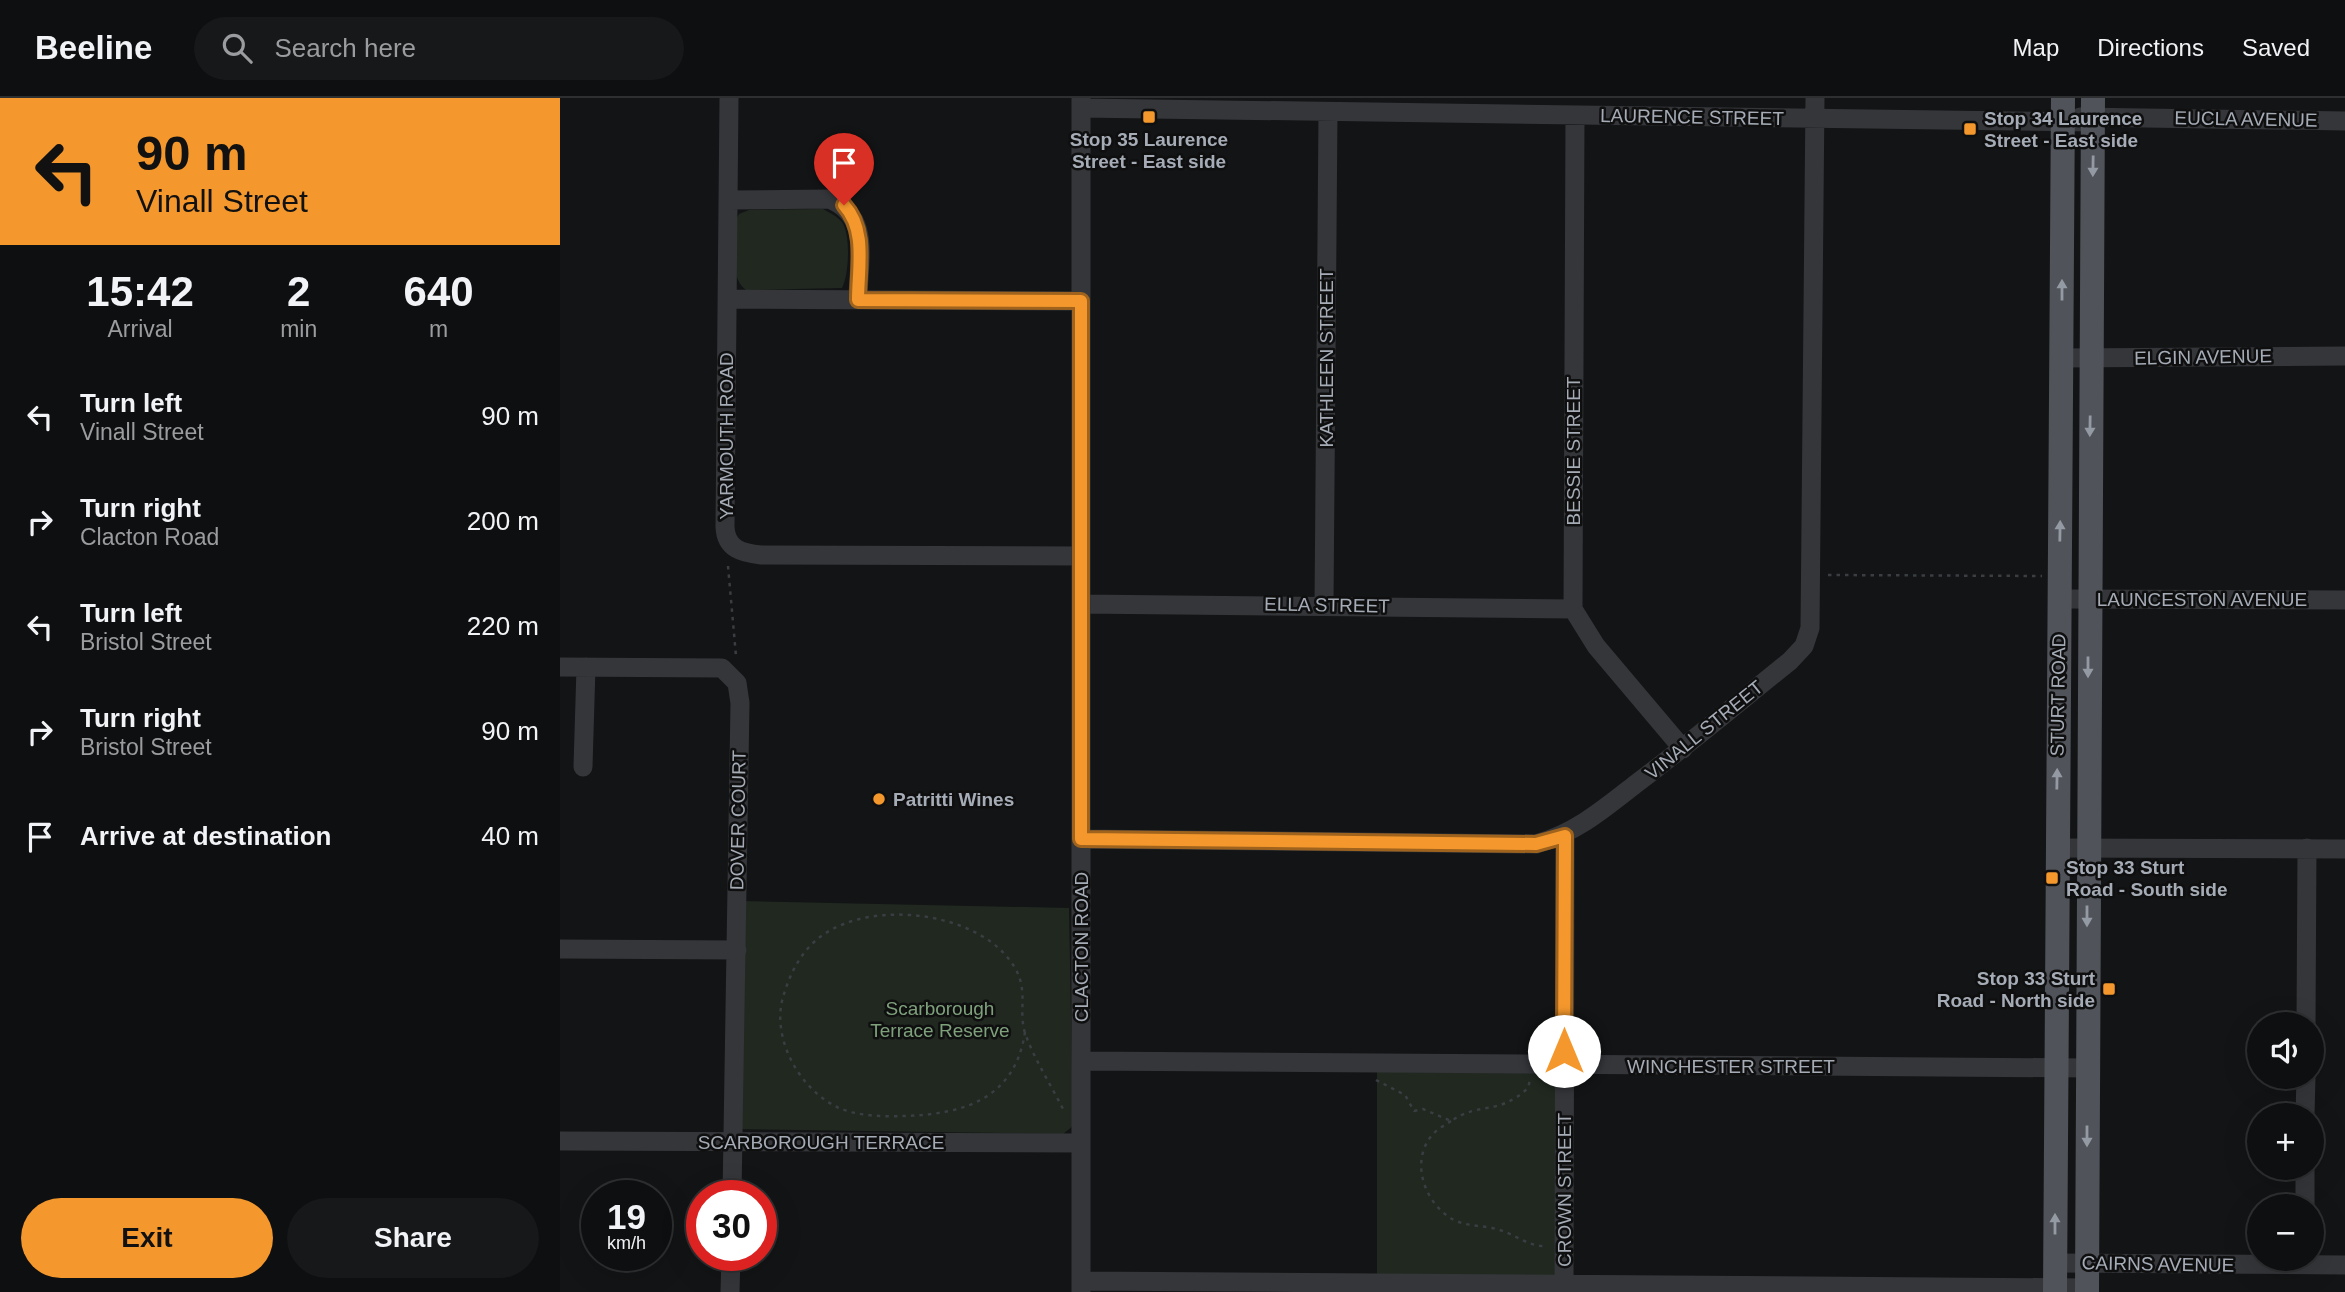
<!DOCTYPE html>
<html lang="en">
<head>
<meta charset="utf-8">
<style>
	body { margin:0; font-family:Helvetica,sans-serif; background:#171819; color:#f1f3f6; height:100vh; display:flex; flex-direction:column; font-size:26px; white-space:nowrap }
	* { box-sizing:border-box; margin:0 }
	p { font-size:23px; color:#9b9c9f }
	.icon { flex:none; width:38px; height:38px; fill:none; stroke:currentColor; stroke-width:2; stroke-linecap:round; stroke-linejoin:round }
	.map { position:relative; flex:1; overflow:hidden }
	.details { display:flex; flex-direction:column; background:#0e0f10; width:560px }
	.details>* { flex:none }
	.banner { background:#f4982d; color:#111; overflow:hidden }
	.fabs { position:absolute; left:1687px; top:914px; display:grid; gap:14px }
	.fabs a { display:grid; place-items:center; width:77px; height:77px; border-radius:50%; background:#0e0f10; box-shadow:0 7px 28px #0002,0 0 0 2px #2e2f30; font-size:35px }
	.speed { position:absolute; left:21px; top:1082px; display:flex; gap:14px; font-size:35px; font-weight:700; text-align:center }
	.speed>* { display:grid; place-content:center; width:91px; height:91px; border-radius:50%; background:#0e0f10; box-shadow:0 7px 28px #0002,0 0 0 2px #2e2f30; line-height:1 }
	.speed small { font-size:18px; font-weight:400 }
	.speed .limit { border:10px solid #d22; background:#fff; color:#111 }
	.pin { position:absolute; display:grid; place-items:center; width:60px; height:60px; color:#fff; margin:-72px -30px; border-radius:50% 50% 50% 0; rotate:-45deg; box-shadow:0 0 7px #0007 }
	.pin .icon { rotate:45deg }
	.me { position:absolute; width:77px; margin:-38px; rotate:0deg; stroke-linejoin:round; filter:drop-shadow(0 0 5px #0008) }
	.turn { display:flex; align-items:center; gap:24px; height:147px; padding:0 21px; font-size:32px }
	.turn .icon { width:91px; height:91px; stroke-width:2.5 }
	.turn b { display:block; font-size:49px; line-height:60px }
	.eta { display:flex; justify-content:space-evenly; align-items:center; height:119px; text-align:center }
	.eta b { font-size:42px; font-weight:800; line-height:49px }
	.action { display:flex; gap:14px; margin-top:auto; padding:14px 21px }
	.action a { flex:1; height:80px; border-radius:42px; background:#f4982d; color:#111; font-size:28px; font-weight:800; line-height:80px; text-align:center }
	.action a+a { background:#171819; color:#f1f3f6 }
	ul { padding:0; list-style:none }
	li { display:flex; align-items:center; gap:21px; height:105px; padding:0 21px }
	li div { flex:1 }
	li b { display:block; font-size:26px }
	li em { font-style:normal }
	header { display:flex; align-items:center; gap:42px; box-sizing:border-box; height:98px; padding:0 35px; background:#0e0f10; border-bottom:2px solid #2e2f30 }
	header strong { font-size:33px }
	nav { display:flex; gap:38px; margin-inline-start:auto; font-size:24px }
	.search { width:490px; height:63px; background:#171819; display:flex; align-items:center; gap:18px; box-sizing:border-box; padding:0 24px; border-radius:38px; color:#9b9c9f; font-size:26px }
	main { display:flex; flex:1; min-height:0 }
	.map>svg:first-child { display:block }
	.green { fill:#202820 }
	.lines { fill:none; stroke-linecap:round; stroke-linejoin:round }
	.path { stroke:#3a3d41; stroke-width:2.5; stroke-dasharray:3.5 5; stroke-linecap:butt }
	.minor { stroke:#34363a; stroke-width:19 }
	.major { stroke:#505359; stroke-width:24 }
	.oneway { fill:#949aa3 }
	.route-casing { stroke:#9f631d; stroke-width:18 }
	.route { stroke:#f4982d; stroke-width:12 }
	.poi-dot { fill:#f4982d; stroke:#0f0f10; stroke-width:2.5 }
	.labels { text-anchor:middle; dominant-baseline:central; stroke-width:5; stroke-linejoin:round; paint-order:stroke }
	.street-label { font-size:19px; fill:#a5acb6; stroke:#0f0f10 }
	.poi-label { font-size:19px; font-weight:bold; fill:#a5acb6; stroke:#0f0f10; text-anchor:start }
	.park-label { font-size:19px; fill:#7ea17c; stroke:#0f0f10 }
</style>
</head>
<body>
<header>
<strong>Beeline</strong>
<div class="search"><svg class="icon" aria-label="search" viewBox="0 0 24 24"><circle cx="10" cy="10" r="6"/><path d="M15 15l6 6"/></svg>Search here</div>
<nav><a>Map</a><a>Directions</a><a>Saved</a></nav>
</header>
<main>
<section class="details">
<div class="banner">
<div class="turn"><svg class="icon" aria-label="left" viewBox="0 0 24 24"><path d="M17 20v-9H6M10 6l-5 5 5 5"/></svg><div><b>90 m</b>Vinall Street</div></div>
</div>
<div class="eta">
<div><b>15:42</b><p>Arrival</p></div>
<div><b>2</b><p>min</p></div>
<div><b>640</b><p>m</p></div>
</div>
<ul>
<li><svg class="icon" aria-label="left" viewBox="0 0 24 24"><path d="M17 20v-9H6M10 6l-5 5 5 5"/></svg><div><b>Turn left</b><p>Vinall Street</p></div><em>90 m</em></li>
<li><svg class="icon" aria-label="right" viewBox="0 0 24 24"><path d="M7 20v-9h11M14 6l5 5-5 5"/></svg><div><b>Turn right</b><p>Clacton Road</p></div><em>200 m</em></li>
<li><svg class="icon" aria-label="left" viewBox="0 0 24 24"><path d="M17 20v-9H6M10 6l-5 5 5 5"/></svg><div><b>Turn left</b><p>Bristol Street</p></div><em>220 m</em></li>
<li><svg class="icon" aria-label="right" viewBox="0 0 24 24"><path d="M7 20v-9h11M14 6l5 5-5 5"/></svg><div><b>Turn right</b><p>Bristol Street</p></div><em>90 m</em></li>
<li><svg class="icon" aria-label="arrive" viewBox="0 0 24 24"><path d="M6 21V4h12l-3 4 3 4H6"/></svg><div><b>Arrive at destination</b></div><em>40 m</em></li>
</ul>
<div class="action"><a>Exit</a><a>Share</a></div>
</section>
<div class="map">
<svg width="1785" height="1194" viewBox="0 0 1785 1194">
	<rect width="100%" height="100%" fill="#131415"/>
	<path class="green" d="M 263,111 C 270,115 277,118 282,124 C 291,137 289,177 282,190 L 186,192 C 168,179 175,144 175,123 L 179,116 L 189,112 Z
		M 180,803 L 509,810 L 513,1028 L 503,1036 L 176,1031 Z
		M 817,971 L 1005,971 L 1004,1183 L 817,1181 Z"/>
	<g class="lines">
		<path class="path" d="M 168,468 L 176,558
			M 1268,477 L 1482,478
			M 465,934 C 455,1001 404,1016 345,1018 C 323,1019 296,1018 277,1009 C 240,991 213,943 222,903 C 227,884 236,862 251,847 C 296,800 408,810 448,860 C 472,889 457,909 465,935 C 474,961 491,987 503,1011
			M 816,982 L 845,997 L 854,1013 L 863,1011 L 891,1023 C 921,1003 938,1018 968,990 L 970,982
			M 891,1023 C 885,1027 878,1031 874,1035 C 848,1062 865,1107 894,1122 C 908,1129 923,1127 936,1131 C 954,1135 968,1149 986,1148"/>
		<path class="minor" d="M 169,0 L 165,429 C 166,451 182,455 201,457 L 521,458
			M 521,10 L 1533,24
			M 1015,17 L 1013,511 L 1036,548 L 1123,651
			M 1520,19 L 1785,23
			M 168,102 L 269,101 C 312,118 298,163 298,202
			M 167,201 L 521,203
			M 1502,260 L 1785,258
			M 1499,501 L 1785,502
			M 521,506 L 1013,511
			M 764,507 L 768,14
			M 0,569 L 162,570 L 177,585 L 180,605 L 172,1097
			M 23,669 L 26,569
			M 521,741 L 976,746 C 1016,735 1045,710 1077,685 C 1129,646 1179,604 1230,563 L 1244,548 L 1250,530 L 1255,0
			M 1496,750 L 1785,751
			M 0,851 L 177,852
			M 1746,926 L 1747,750
			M 521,963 L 1527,970
			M 1745,1017 L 1746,978
			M 0,1043 L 521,1045
			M 1745,1108 L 1745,1069
			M 1495,1165 L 1785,1167
			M 521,1183 L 1527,1190
			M 170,1194 L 171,1157
			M 521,1194 L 521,0
			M 1004,1194 L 1005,738"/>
		<path class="major" d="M 1495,1194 L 1503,0
			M 1527,1194 L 1533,0"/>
	</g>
	<defs><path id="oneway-solid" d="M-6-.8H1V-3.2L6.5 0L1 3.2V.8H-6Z" transform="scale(1.75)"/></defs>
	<g class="oneway">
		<use href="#oneway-solid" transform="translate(1533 68) rotate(91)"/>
		<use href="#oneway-solid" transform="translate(1502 192) rotate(-90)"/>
		<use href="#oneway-solid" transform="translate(1530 328) rotate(91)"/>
		<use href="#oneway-solid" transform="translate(1500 433) rotate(-89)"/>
		<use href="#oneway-solid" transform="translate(1528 569) rotate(90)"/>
		<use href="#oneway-solid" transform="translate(1497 681) rotate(-89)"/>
		<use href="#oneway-solid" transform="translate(1527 818) rotate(90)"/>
		<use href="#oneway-solid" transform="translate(1527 1038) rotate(90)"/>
		<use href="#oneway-solid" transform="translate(1495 1126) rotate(-90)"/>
	</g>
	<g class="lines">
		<g class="route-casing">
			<path id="route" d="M 284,107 C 307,132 298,170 298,202 L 521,203 L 521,741 L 976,746 L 1005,738 L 1004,953"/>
		</g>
		<use href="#route" class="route"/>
	</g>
	<g class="poi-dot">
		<rect x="582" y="12" width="14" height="14" rx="3.5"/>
		<rect x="1403" y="24" width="14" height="14" rx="3.5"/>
		<circle cx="319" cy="701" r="7"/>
		<rect x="1485" y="773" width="14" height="14" rx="3.5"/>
		<rect x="1542" y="884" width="14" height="14" rx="3.5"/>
	</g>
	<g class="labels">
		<g class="street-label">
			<text transform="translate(1132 19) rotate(1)">LAURENCE STREET</text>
			<text transform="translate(1686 21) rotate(1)">EUCLA AVENUE</text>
			<text transform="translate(1643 259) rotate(-1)">ELGIN AVENUE</text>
			<text transform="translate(766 260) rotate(-90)">KATHLEEN STREET</text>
			<text transform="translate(166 338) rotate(-90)">YARMOUTH ROAD</text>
			<text transform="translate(1013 353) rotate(-90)">BESSIE STREET</text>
			<text x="1642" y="501">LAUNCESTON AVENUE</text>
			<text transform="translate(767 507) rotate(1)">ELLA STREET</text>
			<text transform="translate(1498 597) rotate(-89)">STURT ROAD</text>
			<text transform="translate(1144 632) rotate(-39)">VINALL STREET</text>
			<text transform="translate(178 722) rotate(-89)">DOVER COURT</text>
			<text transform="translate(521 849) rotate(-90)">CLACTON ROAD</text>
			<text x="1171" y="968">WINCHESTER STREET</text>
			<text x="261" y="1044">SCARBOROUGH TERRACE</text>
			<text transform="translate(1004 1092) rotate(-90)">CROWN STREET</text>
			<text transform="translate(1598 1166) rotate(1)">CAIRNS AVENUE</text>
		</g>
		<g class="poi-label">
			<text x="1424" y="20">Stop 34 Laurence<tspan x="1424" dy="22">Street - East side</tspan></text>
			<text x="589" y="41" text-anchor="middle">Stop 35 Laurence<tspan x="589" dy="22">Street - East side</tspan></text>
			<text x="333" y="701">Patritti Wines</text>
			<text x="1506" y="769">Stop 33 Sturt<tspan x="1506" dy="22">Road - South side</tspan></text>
			<text x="1535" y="880" text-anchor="end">Stop 33 Sturt<tspan x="1535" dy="22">Road - North side</tspan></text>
		</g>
		<g class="park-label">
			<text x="380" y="910">Scarborough<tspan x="380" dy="22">Terrace Reserve</tspan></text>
		</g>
	</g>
</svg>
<div class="fabs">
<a><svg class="icon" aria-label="sound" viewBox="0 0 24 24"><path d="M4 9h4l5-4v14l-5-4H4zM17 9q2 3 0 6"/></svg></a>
<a>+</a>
<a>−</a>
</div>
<div class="speed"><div>19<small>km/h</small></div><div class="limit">30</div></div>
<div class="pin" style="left:284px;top:107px;background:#d93025"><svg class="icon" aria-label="arrive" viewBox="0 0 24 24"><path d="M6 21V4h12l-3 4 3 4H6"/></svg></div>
<svg class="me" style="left:1004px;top:953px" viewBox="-20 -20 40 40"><circle r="19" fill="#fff"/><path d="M0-13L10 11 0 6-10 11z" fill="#f4982d"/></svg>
</div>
</main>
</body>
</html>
